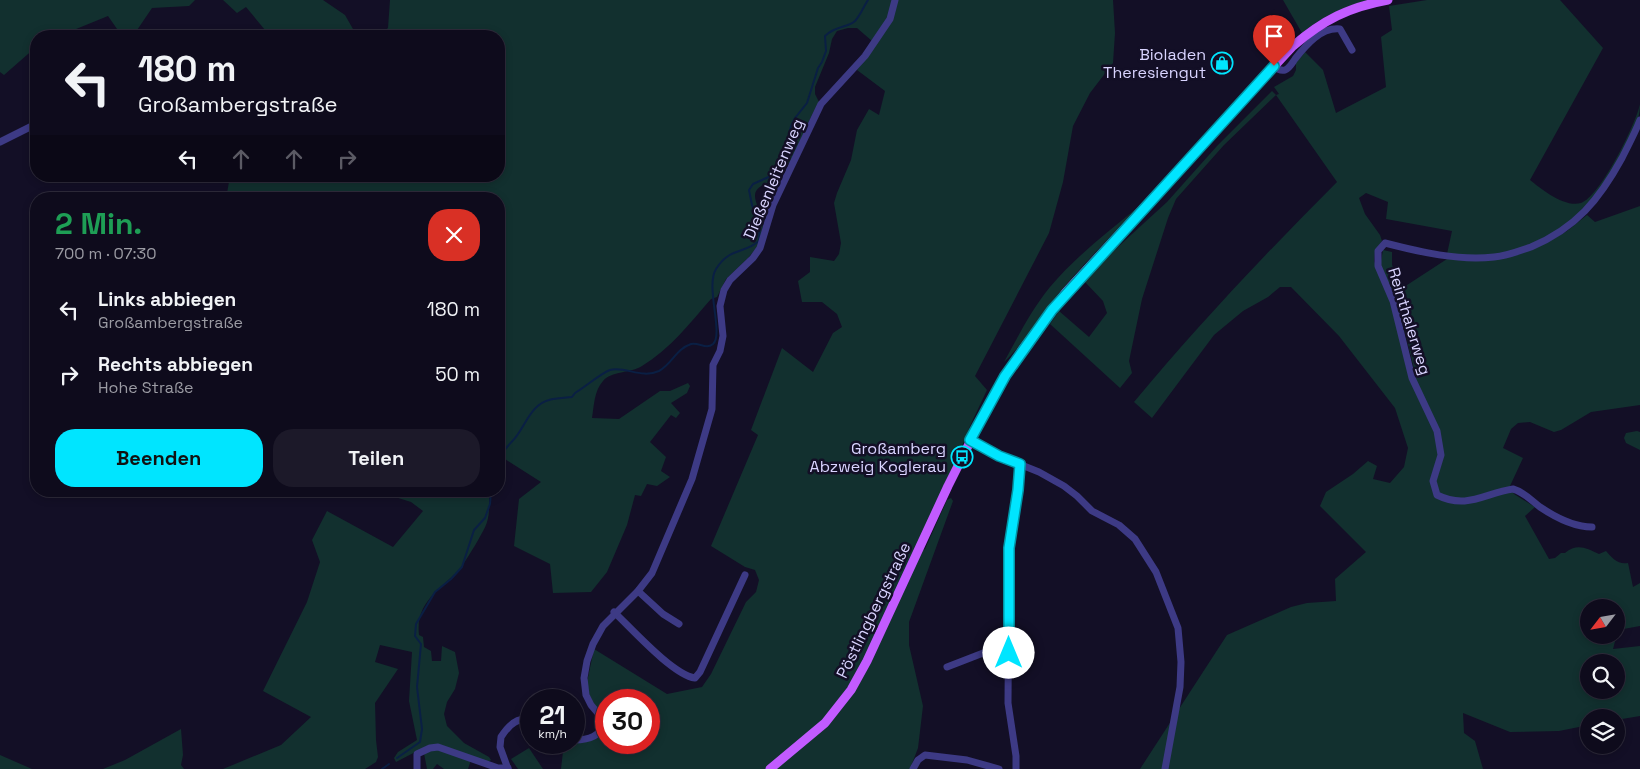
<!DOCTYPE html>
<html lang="de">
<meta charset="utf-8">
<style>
body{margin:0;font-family:"Space Grotesk",sans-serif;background:#1c1929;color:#f1f3f6;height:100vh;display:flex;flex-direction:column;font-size:19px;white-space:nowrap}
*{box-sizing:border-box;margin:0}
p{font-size:16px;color:#9b9ba3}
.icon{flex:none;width:28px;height:28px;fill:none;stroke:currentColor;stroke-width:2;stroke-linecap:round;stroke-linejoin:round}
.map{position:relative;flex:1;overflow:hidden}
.panel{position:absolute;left:30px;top:192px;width:475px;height:305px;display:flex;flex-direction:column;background:#0e0b1c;border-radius:20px;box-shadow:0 2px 8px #0003,0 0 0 1px #2e2b3b}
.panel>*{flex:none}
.banner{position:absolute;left:30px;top:30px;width:475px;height:152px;border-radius:20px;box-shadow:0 2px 8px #0003,0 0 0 1px #2e2b3b;background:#0e0b1c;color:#f1f3f6;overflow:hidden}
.needle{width:32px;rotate:239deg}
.controls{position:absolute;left:1580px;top:599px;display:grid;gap:10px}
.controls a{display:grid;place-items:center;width:45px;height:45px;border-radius:50%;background:#0e0b1c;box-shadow:0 2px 8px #0003,0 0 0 1px #2e2b3b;font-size:25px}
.speed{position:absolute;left:520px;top:689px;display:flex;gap:10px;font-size:25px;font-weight:700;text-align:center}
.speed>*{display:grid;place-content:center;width:65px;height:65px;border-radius:50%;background:#0e0b1c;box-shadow:0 2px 8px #0003,0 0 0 1px #2e2b3b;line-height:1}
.speed small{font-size:12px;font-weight:400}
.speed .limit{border:8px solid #d22;background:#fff;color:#111}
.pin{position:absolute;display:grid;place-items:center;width:42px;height:42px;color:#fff;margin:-51px -21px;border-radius:50% 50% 50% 0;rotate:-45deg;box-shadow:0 0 5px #0007}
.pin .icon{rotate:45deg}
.me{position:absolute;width:55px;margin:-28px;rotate:0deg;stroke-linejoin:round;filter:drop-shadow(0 0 4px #0008)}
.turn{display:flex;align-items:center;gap:18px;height:105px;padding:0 25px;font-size:22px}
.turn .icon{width:65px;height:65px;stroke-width:2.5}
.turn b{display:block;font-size:35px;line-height:42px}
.lanes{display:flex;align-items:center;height:48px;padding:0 25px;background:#0003;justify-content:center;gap:25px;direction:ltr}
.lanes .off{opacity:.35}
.round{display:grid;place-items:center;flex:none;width:52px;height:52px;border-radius:20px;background:#1c1929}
.summary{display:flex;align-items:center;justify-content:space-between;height:85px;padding:0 25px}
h1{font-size:30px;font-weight:700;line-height:38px;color:#1e9e55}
.button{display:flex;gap:10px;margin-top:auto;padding:10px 25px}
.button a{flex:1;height:58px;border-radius:20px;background:#00e5ff;color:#111;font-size:20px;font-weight:700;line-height:58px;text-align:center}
.button a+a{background:#1c1929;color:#f1f3f6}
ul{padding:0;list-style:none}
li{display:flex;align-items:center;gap:15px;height:65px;padding:0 25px}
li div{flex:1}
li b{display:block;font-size:19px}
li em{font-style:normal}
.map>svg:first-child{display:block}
.green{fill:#12302f;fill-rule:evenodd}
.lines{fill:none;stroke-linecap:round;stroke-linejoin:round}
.stream{stroke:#0a1f44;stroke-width:2}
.minor{stroke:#3d3a85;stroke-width:7}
.major{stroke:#c25bff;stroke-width:9}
.route-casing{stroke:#0095a6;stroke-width:12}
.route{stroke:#00e5ff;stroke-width:9}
.labels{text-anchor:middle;stroke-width:5;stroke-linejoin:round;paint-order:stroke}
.poi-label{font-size:16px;fill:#d9d4ff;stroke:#130f26;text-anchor:end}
.street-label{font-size:16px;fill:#d9d4ff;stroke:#130f26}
</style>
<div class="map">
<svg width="1640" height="769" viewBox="0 0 1640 769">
<rect width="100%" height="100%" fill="#130f26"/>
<g class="green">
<polygon points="0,0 195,0 189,6 152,8 133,36 122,36 108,16 59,36 36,36 36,47 4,75 0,72"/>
<polygon points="223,0 323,0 345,15 353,29 360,36 270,36 246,7 237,13"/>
<path d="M390,0H892L888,18L872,41L857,28H848L837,31L832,39L829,53L815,87V94L819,102C814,111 809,120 805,130C800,140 797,153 790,162C786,167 779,175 774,179C762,187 749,187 758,207L763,206L767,209L758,246L748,258L726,279L717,297L711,299C690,323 670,349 642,366C631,373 611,371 603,381C594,391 594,406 592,418L619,419L660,391H670L688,383L690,386L687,393L671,403L680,413L676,418L671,415L650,442L666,457L661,471L670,477L657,486L647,484L641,496L635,495L627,525L607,572L591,592L553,593L550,564L514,546L519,499L541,482L500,456L499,458V199H226L230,176H499V36H378L388,28Z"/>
<path d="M896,0H1113L1115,33L1113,63L1090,93L1073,126L1063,182L1049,233L975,376L987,390L970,426L920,552L925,549L947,500L951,498L953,501L909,622V645L923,706L918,748L910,769H561L564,743L593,739L603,723L589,694L587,682L594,649L667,694L702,687L711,674L746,602L756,592L759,580L755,570L745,567L711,546L758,435L751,430L782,348L813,372L833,333L842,327L837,314L822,302H802L798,281L810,272V257L834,261L839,254L841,243L834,203L837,193L851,160L857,130L869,109L879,115L885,91L857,70L866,58ZM606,700H649V742H606Z"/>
<path d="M1283,0H1368C1343,7 1322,17 1302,33Z"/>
<path d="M1427,0H1560L1603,48L1530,180C1541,189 1565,208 1581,203C1600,197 1636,124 1640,104C1640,125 1628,142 1618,160C1608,177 1598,196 1584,210C1564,233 1512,255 1482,256C1470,256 1459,255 1447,254L1452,231L1386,219L1388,202L1366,193L1359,198L1365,214L1380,235L1382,241L1375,251L1374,261L1391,302L1412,382L1416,377L1406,336L1395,301L1380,266L1383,250L1392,252V265L1404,287L1447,259L1483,260L1555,238L1567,231L1587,215L1595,222L1640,206V405L1591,412L1561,430L1554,432L1530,422L1518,423L1511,429L1503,448L1523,458L1510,486L1514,494L1535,507L1525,516L1549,559L1555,558L1561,553H1565C1577,543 1586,548 1599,554L1606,551C1612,558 1618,565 1628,563L1633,587L1640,583V626L1618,630L1613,649L1640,646V716L1616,720V718H1589V725L1559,731L1510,732L1463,713L1464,733L1475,741L1483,769H1140L1227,635L1291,607L1307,603L1336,601L1335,579L1366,552L1320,506L1326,492L1353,474L1368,461L1377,466L1373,479L1390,483L1404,467L1408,448L1395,408L1339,336L1291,287H1280L1268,297L1243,311L1214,335L1152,418L1134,402C1198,325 1267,252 1337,182L1276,95L1224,145L1176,199L1168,218L1142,299L1129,361L1132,373L1120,388L1050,324L1059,311L1089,337L1107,313L1103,301L1085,282L1108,256L1167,202L1217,146L1272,91L1276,95L1279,94L1274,87L1293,76L1296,70V63L1305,52L1323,70L1336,113L1386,87L1381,37L1392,30L1389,6ZM1589,608H1616V635H1589ZM1589,662H1616V690H1589Z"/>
<path d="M1138,207C1110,237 1081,267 1054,299C1037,320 1024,344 1004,362C1018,337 1031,310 1050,287C1075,257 1108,232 1138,207Z"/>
<polygon points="1637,431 1640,432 1640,450 1626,443 1624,438 1626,433"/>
<path d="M376,491H489C489,501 490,513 487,522C485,530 467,559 462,566C443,589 415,600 419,635L423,637L424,647L431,651L432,661H441L442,646L455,652L459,673L455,689L447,702L444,714L447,726L464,743L489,757L491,760L488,762L471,760L468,769H444L437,764L433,769H427L423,748L396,762L394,758L398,752L417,740L409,701L412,652L380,645L375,662L398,669L375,703L376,740L378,757L376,762L365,769H223L281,745L311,717L263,691L307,602L320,562L312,540L327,511L393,547L423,511L411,502Z"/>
<polygon points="181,729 183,755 181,765 184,769 103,769 125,760"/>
<polygon points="529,748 543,769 518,769 511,759"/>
<polygon points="0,755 32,769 0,769"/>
</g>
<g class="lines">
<g class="stream">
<path d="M499,458C505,447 513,442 518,434C527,421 533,404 549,400C556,398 564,398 572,397L575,393C584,388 601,373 610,370C626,366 641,379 659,371C672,364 676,349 691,344C699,342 706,350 713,344C724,334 705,287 716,269C730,247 744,254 759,241L760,224L752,205L749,190L753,184L773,175L779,167L784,157L791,126L795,118L807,103L818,68L822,62L826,51L825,36C836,25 848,28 855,21C860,16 864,6 868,0"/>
<polyline points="397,758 420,742 422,729 417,687 421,644 415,636 416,624 435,592 451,579 462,567 474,530 485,518 490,504 491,491"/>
<polyline points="382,769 389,764"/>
</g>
<g class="minor">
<polyline points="196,36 198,34"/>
<path d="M1274,66C1277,69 1280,71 1285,70C1290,68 1292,63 1295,59C1306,45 1321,27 1340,29L1352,50"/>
<polyline points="0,142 36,124"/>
<polyline points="970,440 999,456 1039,472 1064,486 1077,496 1092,511 1119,525 1135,539 1156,572 1178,628 1181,662 1180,687 1165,769"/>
<path d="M1592,527C1573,527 1555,517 1540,507C1531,500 1524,492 1513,489C1485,493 1467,510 1437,495L1433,481L1441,455L1437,431L1412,378L1393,301L1378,266V251L1385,243C1420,252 1458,261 1494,257C1507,256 1519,251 1531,247C1576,228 1599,200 1622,158C1628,146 1635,133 1640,120"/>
<polyline points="638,591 663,614 679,624"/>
<path d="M614,612C632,629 673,675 695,678L700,672L745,575"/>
<polyline points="947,667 1009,643"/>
<path d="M574,740C586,740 600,737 604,724L602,718L591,705L586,695L584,678L587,661L593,644L603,626L638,591L652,573L692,479L712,409L713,365L720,351L723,336L720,306L724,290L730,280L753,258L760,248L773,205L821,104L865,56L890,19L895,0"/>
<polyline points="417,769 417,754 430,748 438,747 498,768 508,768"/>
<path d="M508,769L500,747L501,737C508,726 518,716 531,720"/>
<polyline points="913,769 918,760 925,755 967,760 999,769"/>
<polyline points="1016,769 1016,756 1008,703 1009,558 1020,464"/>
</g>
<path class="major" d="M770,769L825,723L851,690L867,661L948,486L988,406L1022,350L1066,292L1293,46C1323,20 1349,7 1388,0"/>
</g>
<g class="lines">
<g class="route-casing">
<polyline id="route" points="1009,653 1009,548 1018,490 1020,464 999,456 970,440 1005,376 1052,310 1274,66"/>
</g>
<use href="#route" class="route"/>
</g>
<defs>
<g id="shop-ring" transform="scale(1.125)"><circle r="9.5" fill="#130f26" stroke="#00e5ff" stroke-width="1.5"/><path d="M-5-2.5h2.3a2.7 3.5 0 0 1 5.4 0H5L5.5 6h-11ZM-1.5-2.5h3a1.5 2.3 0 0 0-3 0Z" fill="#00e5ff"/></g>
<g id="bus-ring" transform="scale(1.125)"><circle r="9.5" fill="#130f26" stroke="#00e5ff" stroke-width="1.5"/><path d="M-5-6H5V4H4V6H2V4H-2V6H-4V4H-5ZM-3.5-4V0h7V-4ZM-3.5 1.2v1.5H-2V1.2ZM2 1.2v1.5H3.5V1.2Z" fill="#00e5ff"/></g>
</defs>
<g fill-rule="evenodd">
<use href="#shop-ring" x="1222" y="63"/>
<use href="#bus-ring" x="962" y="457"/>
</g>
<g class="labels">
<g class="poi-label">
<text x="1206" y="60">Bioladen<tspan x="1206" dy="18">Theresiengut</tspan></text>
<text x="946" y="454">Großamberg<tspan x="946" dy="18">Abzweig Koglerau</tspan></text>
</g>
<g class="street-label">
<text transform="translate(773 179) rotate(-67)" y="6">Dießenleitenweg</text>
<text transform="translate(1410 321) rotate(73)" y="6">Reinthalerweg</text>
<text transform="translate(873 610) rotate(-64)" y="6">Pöstlingbergstraße</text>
</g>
</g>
</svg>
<div class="controls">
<a><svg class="needle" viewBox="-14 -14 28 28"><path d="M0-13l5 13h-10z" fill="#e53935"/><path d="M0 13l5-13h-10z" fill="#9b9ba3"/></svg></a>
<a><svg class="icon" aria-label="search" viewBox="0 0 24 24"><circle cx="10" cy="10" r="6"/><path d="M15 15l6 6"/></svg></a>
<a><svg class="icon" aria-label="layers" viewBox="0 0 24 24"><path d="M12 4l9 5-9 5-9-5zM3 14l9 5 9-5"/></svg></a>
</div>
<div class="speed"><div>21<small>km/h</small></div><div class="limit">30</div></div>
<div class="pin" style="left:1274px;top:66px;background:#d93025"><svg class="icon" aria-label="arrive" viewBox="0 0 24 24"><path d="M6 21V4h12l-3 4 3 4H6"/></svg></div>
<svg class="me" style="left:1009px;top:653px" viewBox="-20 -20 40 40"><circle r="19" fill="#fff"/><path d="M0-13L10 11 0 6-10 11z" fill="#00e5ff"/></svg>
<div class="banner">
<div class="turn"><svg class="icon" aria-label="left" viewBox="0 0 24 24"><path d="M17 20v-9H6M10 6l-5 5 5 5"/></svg><div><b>180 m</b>Großambergstraße</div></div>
<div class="lanes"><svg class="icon" aria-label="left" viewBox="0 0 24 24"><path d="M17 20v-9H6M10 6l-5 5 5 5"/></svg><svg class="icon off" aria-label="ahead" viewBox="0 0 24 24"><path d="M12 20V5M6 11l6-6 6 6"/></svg><svg class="icon off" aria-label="ahead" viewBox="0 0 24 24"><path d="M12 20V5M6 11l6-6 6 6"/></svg><svg class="icon off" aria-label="right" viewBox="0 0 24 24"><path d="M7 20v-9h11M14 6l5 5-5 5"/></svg></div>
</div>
<section class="panel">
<div class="summary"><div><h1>2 Min.</h1><p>700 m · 07:30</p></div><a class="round" style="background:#d93025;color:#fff"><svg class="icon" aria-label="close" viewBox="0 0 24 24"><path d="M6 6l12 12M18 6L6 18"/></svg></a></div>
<ul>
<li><svg class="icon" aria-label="left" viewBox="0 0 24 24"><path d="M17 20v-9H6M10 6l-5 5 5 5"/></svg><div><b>Links abbiegen</b><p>Großambergstraße</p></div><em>180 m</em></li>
<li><svg class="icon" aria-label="right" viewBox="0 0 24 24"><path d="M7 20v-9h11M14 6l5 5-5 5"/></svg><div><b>Rechts abbiegen</b><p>Hohe Straße</p></div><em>50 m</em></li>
</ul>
<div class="button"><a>Beenden</a><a>Teilen</a></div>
</section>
</div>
